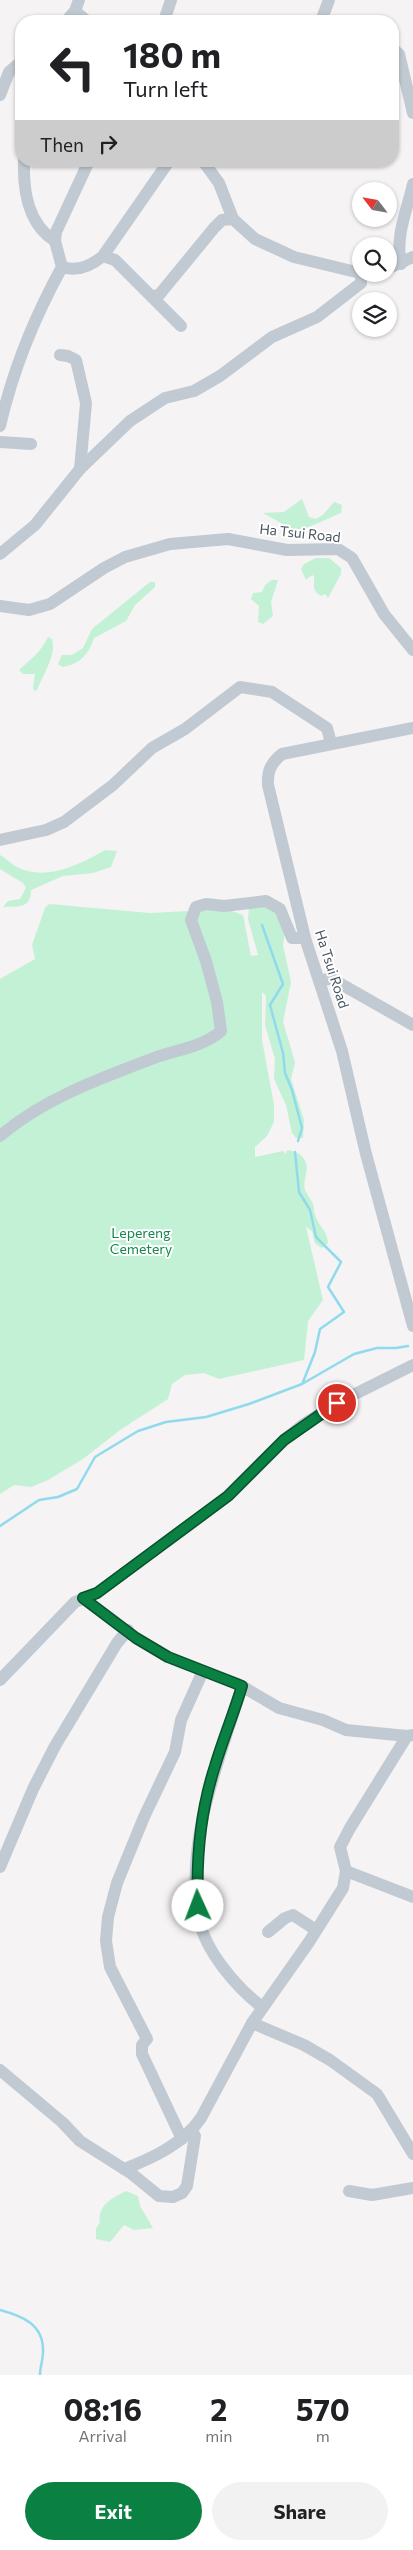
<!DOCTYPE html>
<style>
body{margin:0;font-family:Commissioner,sans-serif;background:#f2f2f2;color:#202124;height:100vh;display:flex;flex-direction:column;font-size:19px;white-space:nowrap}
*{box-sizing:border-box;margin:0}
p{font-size:16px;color:#757577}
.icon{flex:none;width:28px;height:28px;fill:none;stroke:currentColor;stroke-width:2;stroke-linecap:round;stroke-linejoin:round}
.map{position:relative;height:2375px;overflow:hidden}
.panel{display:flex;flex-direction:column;background:#fff;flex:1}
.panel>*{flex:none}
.banner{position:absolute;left:15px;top:15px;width:384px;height:152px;border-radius:20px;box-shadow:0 1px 4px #0004;background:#fff;color:#202124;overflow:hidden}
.needle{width:32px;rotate:301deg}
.controls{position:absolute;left:352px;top:182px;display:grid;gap:10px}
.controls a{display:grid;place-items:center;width:45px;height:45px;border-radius:50%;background:#fff;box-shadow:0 1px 4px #0004;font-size:25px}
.pin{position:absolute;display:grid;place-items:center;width:42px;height:42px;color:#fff;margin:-21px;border:2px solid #fff;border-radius:50%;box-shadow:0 1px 5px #0007}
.me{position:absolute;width:55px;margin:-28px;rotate:358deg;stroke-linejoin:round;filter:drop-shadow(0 0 4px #0008)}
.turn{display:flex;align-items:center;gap:18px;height:105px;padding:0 25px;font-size:22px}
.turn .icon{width:65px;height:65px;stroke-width:2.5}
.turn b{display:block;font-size:35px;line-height:42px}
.then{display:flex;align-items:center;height:48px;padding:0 25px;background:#0003;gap:10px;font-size:19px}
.eta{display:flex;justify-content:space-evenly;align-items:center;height:85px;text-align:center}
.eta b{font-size:30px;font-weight:700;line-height:35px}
.action{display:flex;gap:10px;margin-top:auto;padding:10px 25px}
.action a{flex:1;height:58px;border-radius:30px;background:#0b8043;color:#fff;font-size:20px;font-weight:700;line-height:58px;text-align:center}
.action a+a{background:#f2f2f2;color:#202124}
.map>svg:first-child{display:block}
.green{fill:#c3f1d5}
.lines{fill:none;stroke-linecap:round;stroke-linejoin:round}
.stream{stroke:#90daee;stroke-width:2.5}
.minor{stroke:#c1cad2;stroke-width:12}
.route-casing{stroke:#07532c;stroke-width:12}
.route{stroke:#0b8043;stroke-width:9}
.labels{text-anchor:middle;stroke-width:4;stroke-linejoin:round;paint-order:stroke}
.street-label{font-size:14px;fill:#4a5661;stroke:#fff}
.park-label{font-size:14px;fill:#17864f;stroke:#fff}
</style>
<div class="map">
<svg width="413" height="2375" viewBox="0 0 413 2375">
<rect width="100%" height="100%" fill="#f5f3f3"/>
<g class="green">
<polygon points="302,499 309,517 316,519 323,515 334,502 342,505 341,513 297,532 263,513 284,512"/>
<path d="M316,558H329L341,568V574L328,598L325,594L321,596C311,589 315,586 314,576L312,575L306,580L301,569L304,564Z"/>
<polygon points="272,580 278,580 271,602 273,616 263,624 258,622 259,606 251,599 253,593 262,592 265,585"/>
<path d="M150,582H155V587L135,605L126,621L94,638C89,654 79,665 62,667L58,664L62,655H72L83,648L92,629Z"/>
<path d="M48,637L52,639C57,654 43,675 37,690L34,691L33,687L35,674H23L19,670C31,659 41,652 48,637Z"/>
<path d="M105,850L117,851L111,867L93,873L63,876L31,890C31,909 18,906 3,907L8,901L20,899L26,888L23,883L0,869V855C7,859 12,865 19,868C47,881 81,864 105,850Z"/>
<path d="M49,904L150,913L227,909L243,915L251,956L258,955L248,919L249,907L263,904L280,915L285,932L283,945L291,982L283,1022L293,1055L295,1063L291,1079L304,1120L303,1138H296L292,1133L286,1105L274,1079L275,1059L265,1025L266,996L262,992V1040L274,1105V1122L267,1136L255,1147V1157L283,1151L286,1154L287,1150C293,1151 301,1153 304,1159C311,1168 302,1180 305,1190C307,1195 311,1199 313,1204C314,1207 314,1212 315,1215C319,1227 327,1230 328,1243L322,1248L315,1243L312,1231L306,1227L323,1300L308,1321L304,1360L219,1379L204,1373L185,1375L172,1384L168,1399L120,1430L83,1459L48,1480L31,1487L14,1485L0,1494V979L35,959L32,945L45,908Z"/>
<path d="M126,2191L138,2196L140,2206L153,2228L134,2230L124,2225L110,2242L96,2239V2229L100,2222C97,2206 113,2197 126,2191Z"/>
</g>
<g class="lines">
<g class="stream">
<polyline points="262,925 283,984 270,1005 283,1053 285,1073 292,1090 302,1128 298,1141"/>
<polyline points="295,1152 299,1192 310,1210 316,1237 341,1262 328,1287 344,1312 320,1329 315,1352 303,1382"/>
<polyline points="0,1526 39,1500 58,1497 77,1489 95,1457 138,1431 166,1422 206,1417 249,1404 302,1384 354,1354 377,1348 396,1348 408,1346"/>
<path d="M0,2310C22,2316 44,2324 43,2352C43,2360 40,2367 40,2375"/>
</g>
<g class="minor">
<polyline points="75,11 87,21"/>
<polyline points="66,21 75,11 79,0"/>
<polyline points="164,21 171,0"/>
<polyline points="321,21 329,0"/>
<polyline points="392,48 399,54 413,113"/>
<polyline points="0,95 9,72 17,65 21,65"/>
<polyline points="203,161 219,183 233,219"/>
<polyline points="55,241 56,232 89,161"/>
<polyline points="103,256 115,260 181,326"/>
<path d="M401,264C395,235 407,211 413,184"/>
<path d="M62,267C77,272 91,266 103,256L169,161"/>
<polyline points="389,268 413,257"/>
<polyline points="153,296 159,295 214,228 222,220 233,219 255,239 294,257 360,273"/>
<polyline points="60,355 68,356 76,360 86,403 80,469"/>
<path d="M0,426C13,369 34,318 62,267L55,241C28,224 23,192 24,161"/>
<polyline points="0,442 31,444"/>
<polyline points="0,554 35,525 80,469 130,421 165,398 194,391 220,376 272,337 317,317 361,283 361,273"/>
<polyline points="0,606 29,610 50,604 104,568 125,557 170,544 228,539 287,550 338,549 352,558 384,614 413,650"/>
<path d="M413,728L282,754C271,763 267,771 268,785L305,938L342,1051L366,1154L413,1326"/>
<polyline points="0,840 46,830 64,822 113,785 152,748 185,729 240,687 272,692 327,728 331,743"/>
<polyline points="319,980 332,979 413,1025"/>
<path d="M0,1136C43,1099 101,1078 154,1058C176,1050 203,1047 221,1031L217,1002L206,961L191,920L196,907L206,904L224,906L266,901L280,909L292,938H305"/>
<polyline points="83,1598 136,1638 168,1657 238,1684 279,1708 323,1720 346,1730 407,1736"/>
<polyline points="0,1680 75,1602 97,1593 228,1496 284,1440 304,1424 337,1403 413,1365"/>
<path d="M242,1686C220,1760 184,1840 199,1919C205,1951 237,1988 262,2007"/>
<polyline points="0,1867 33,1789 55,1746 117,1643 128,1630"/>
<polyline points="346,1871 413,1897"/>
<polyline points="268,1932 285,1918 293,1915 316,1930"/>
<polyline points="252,2023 304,2045 330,2060 377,2094 413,2154"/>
<polyline points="0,2070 62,2122 80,2141 132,2174 159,2196 173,2197 182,2193 187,2186 195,2136 192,2131"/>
<polyline points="182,2139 142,2054 142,2045 147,2039 110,1967 106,1941 108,1917 117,1883 144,1817 175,1752 181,1720 203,1671"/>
<path d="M124,2169C153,2158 183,2144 201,2118L252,2023L309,1942L343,1888L346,1871L340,1847L350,1828L407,1736L413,1735"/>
<polyline points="349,2191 372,2195 413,2188"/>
</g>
</g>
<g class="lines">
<g class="route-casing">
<path id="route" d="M198,1906C196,1859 200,1812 215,1766C223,1739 234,1713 242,1686L168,1657L136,1638L83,1598L97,1593L228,1496L284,1440L337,1403"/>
</g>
<use href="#route" class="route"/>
</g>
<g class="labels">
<g class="street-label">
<text transform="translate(300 533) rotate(6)" y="5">Ha Tsui Road</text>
<text transform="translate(332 969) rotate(72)" y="5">Ha Tsui Road</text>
</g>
<g class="park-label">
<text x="141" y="1238">Lepereng<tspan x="141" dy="16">Cemetery</tspan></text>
</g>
</g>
</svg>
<div class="controls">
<a><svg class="needle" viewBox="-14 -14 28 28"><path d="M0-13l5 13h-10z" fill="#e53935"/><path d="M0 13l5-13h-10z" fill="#757577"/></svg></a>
<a><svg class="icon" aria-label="search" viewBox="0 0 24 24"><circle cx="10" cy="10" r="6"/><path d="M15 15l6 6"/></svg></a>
<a><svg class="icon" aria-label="layers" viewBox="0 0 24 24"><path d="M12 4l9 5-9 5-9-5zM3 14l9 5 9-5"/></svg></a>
</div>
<div class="pin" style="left:337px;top:1403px;background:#d93025"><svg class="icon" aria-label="arrive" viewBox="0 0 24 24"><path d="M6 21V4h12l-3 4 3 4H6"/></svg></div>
<svg class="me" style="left:198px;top:1906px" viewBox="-20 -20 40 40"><circle r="19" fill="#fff"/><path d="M0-13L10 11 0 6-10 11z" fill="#0b8043"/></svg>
<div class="banner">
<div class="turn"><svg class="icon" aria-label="left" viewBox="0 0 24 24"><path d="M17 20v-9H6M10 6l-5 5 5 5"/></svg><div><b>180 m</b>Turn left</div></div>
<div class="then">Then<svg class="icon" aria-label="right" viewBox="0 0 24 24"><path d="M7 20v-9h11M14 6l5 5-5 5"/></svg></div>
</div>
</div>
<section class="panel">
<div class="eta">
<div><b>08:16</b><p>Arrival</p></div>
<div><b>2</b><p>min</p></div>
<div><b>570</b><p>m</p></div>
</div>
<div class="action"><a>Exit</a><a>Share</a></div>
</section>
